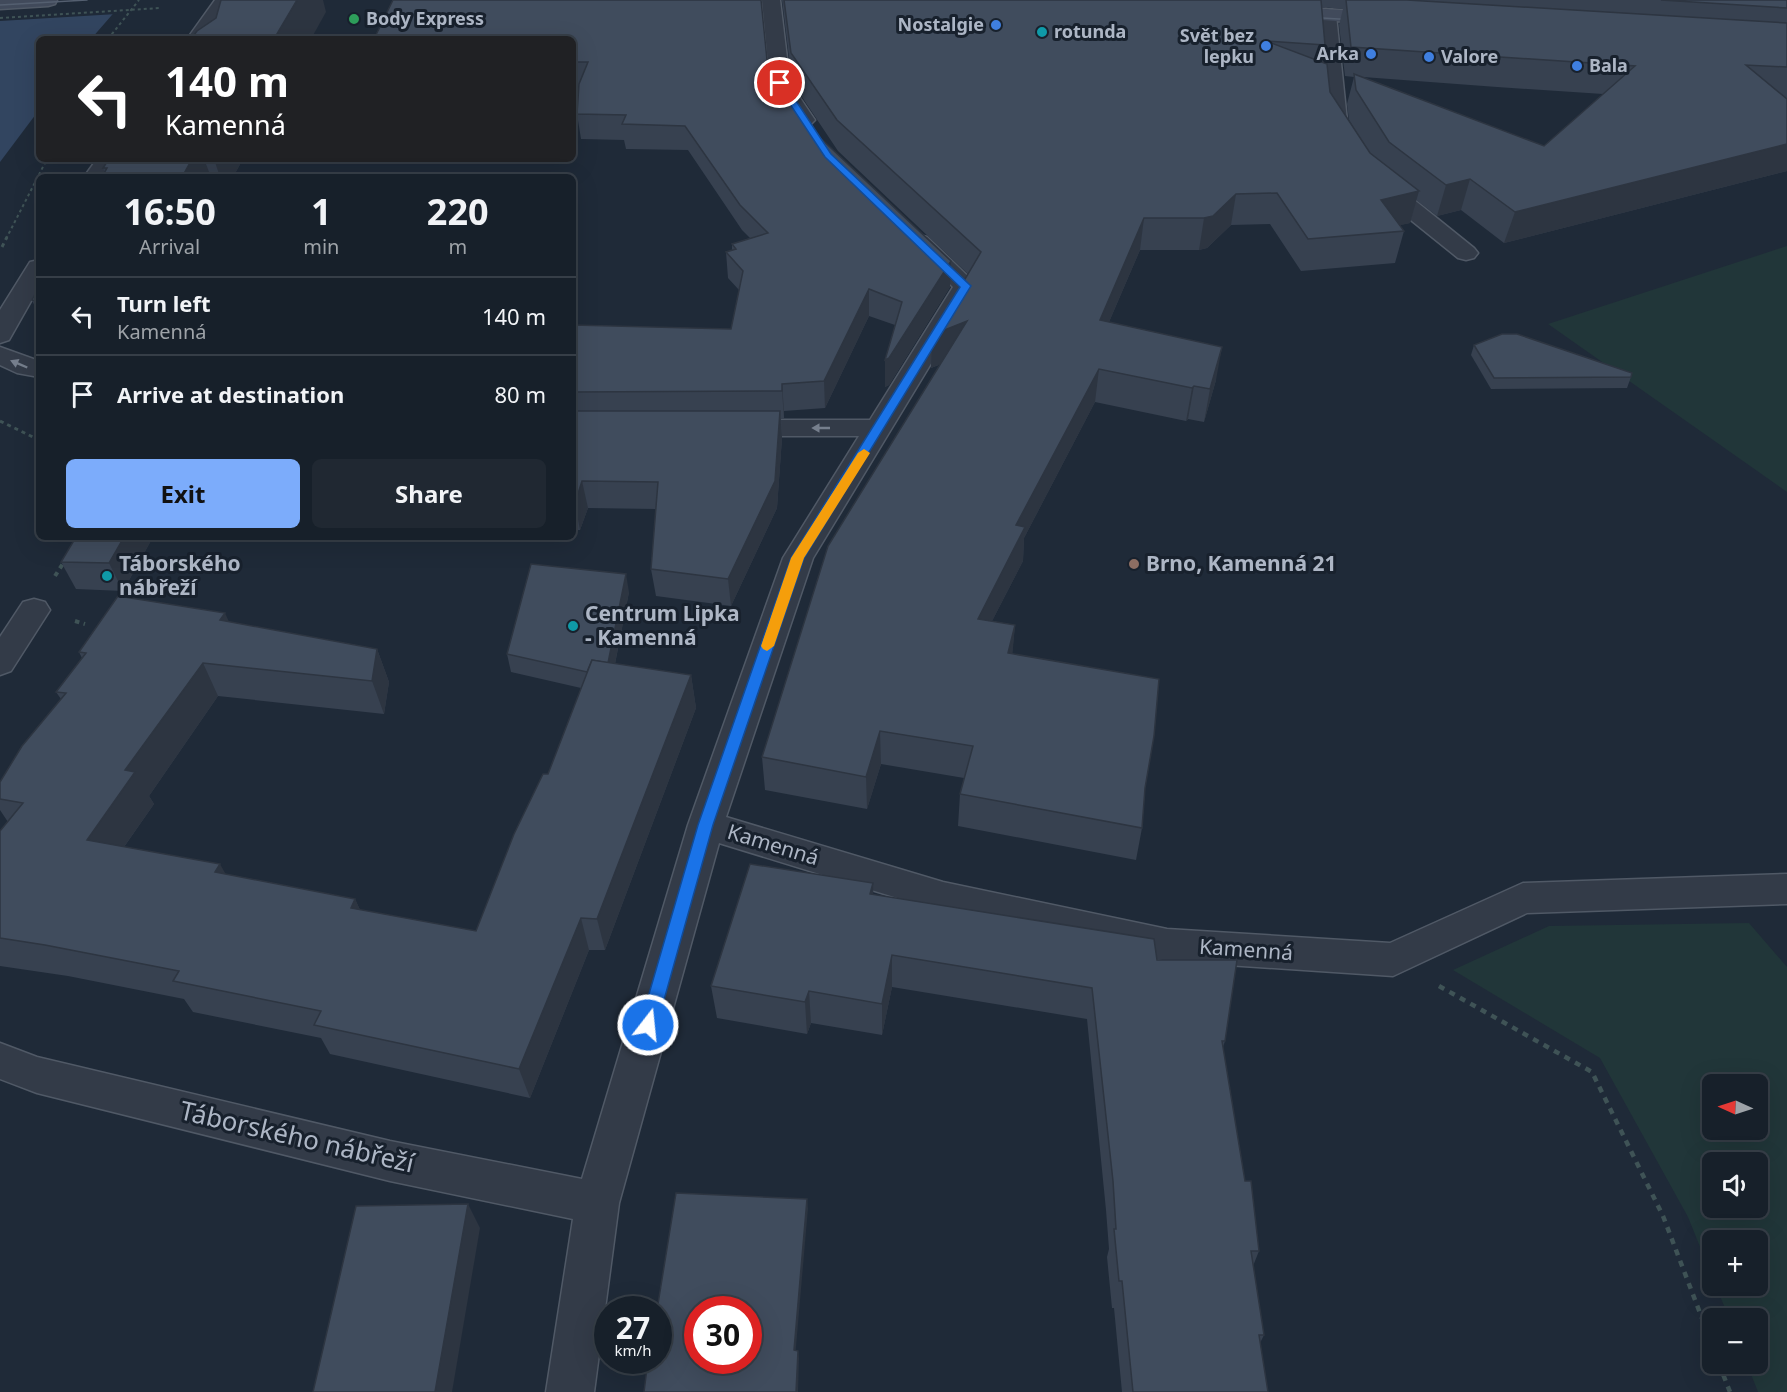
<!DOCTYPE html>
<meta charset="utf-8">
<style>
body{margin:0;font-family:"Noto Sans",sans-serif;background:#202832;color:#f1f3f6;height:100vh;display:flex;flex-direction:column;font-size:22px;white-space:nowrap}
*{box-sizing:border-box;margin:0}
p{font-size:20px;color:#9ea3a8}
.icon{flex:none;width:33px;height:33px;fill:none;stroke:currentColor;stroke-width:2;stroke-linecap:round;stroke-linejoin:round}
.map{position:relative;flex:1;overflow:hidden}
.details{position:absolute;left:36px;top:174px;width:540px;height:366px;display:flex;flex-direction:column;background:#17202a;border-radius:9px;box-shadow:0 6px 24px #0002,0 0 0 2px #363e47}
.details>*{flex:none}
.top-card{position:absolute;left:36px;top:36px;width:540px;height:126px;border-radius:9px;box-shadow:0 6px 24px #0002,0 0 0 2px #363e47;background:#202124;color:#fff;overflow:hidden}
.needle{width:39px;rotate:273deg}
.controls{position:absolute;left:1702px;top:1074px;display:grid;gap:12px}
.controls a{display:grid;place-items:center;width:66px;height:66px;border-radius:9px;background:#17202a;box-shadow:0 6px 24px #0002,0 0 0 2px #363e47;font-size:30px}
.speed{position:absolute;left:594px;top:1296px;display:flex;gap:12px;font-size:30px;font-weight:700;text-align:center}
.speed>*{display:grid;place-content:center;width:78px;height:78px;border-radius:50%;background:#17202a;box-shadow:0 6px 24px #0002,0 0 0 2px #363e47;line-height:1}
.speed small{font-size:15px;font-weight:400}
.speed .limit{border:9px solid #d22;background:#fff;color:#111}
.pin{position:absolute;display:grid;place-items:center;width:51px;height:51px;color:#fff;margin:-26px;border:3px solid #fff;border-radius:50%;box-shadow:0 2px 6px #0007}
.me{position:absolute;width:66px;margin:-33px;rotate:16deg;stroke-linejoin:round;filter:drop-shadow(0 0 4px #0008)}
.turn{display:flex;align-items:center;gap:21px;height:126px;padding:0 30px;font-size:27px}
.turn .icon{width:78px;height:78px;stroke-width:2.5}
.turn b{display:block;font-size:42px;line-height:51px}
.eta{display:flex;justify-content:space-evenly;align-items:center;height:102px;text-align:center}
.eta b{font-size:36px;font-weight:700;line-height:42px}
.button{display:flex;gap:12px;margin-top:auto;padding:12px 30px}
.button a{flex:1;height:69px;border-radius:9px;background:#7cacfb;color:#111;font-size:24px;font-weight:700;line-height:69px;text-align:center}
.button a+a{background:#202832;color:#f1f3f6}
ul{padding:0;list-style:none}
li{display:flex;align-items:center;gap:18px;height:78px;padding:0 30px;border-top:2px solid #363e47}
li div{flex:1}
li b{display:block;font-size:22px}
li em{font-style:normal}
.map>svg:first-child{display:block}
.green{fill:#213639;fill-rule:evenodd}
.water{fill:#324560}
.pier{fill:#1f2a38}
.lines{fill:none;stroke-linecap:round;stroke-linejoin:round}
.street-casing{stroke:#505966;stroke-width:3}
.secondary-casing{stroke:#505966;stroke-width:3}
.path-far3{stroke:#3f5356;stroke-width:2;stroke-dasharray:3 3;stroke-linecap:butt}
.path-far2{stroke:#3f5356;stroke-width:3;stroke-dasharray:4 4;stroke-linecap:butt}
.path-far1{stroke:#3f5356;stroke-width:4;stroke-dasharray:4.5 4.5;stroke-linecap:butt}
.path{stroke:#3f5356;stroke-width:4.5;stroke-dasharray:6 6;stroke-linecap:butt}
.street{fill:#333b48;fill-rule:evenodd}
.secondary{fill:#414a5b;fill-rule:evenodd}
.tram{stroke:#545f70;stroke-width:1.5}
.path-bridge{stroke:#3f5356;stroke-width:2;stroke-dasharray:3 3;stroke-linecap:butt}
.wall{fill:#374150;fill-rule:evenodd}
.shaded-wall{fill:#2d3541}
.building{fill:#404c5d;stroke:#2d3541;stroke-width:1.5;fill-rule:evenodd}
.oneway{fill:#767f8d}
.route{fill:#1a73e8;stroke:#114b97;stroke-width:1.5}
.slow{fill:#f59e0b}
.leisure-dot{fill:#2e9e5b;stroke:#18212d;stroke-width:2}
.shop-dot{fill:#3f7fe0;stroke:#18212d;stroke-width:2}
.culture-dot{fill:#0f9aa8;stroke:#18212d;stroke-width:2}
.education-dot{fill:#8d6e63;stroke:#18212d;stroke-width:2}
.labels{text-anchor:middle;stroke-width:6;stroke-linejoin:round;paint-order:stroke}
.far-poi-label{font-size:18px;font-weight:bold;fill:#adb6c5;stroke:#18212d;text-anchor:start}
.poi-label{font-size:21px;font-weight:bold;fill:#adb6c5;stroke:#18212d;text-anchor:start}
.street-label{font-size:21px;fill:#adb6c5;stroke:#18212d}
.near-street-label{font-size:26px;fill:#adb6c5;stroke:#18212d}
</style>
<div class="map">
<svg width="1787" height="1392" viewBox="0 0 1787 1392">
<rect width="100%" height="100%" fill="#1f2a38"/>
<g class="green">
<polygon points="1787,246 1787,492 1548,324"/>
<path d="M1749,923L1787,967V1392H1758L1747,1364H1758V1318H1729L1716,1286H1758V1240H1713V1279L1688,1217L1600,1058L1453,970L1549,926ZM1713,1084H1758V1130H1713ZM1713,1162H1758V1208H1713Z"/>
</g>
<polygon class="water" points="125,0 91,39 39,39 39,110 0,162 0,16"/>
<polygon class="pier" points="11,0 128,0 117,14 0,21 0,11"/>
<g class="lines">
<g class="street-casing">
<g id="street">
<polygon points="215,0 233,0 207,39 187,39"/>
<polygon points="762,0 780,0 790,83 815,120 811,124 804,126 797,124 770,83"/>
<polygon points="1326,9 1333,11 1336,15 1347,121 1360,141 1357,146 1349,147 1341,146 1325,121 1316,15 1319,11"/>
<polygon points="97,159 119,159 106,177 84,177"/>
<polygon points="1379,176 1387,178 1474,248 1478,253 1474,258 1466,260 1458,258 1371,188 1368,183 1371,178"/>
<polygon points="919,235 927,237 978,286 813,558 726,817 943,882 1167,929 1390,943 1523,883 1787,874 1787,904 1527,913 1393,976 1167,961 943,912 719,843 619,1203 594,1392 546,1392 573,1219 390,1181 37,1093 0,1079 0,1043 37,1057 390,1141 582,1179 688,825 783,558 859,436 737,436 727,434 723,428 727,422 737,420 870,420 953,287 907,242 911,237"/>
<polygon points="39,260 39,287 9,340 0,343 0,310 30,262"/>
<polygon points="0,347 39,361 39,377 17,373 0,365"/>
<polygon points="34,599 45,602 50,610 11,671 0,675 0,637 23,602"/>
</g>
</g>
<g class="secondary-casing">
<g id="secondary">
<polygon points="0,0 57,0 55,4 48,6 0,9"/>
<polygon points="1277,6 1387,13 1394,15 1397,19 1394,23 1387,25 1270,16 1268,12 1270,8"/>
</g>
</g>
<g class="path-far3">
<polyline points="108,39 139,0"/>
<polyline points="6,239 47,159"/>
</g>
<g class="path-far2">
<polyline points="2,247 7,237"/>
<polyline points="0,421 39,440"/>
</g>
<g class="path-far1">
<polyline points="55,576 64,562"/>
<polyline points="75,621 85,624"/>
</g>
<g class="path">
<polyline points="1439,986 1592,1072 1663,1216 1713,1347"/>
<polyline points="1719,1364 1730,1392"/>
</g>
<use href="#street" class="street"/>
<use href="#secondary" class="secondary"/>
<g class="tram">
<polyline points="0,5 87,0"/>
<polyline points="1305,17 1356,20"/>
</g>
<polyline class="path-bridge" points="0,18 160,8"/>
</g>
<g class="wall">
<polygon points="393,0 767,60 814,132 950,287 889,385 885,387 895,325 869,316 825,408 784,411 784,418 781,418 782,438 777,508 731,606 656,596 651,569 656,509 588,508 580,530 573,530 573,325 731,329 739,290 728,278 726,252 732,250 732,244 750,238 742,230 688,150 626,149 624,140 581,139 577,114 579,86 573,85 573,39"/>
<path d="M782,0H1787V98H1786L1787,99V171L1504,243L1461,210L1437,216L1416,200L1410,223L1399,225L1404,231L1395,263L1301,271L1270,224L1231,225L1207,248L1199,250H1140L1109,322L1216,380L1204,422L1188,419L1186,421L1095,402L1024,538L1023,561L992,621L1015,625L1012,654L1145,788L1142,828L1136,860L958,826L960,794L964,778L881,764L867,809L765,790L762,757L941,364L931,368L932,335L968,274L838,151L792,82ZM1321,7L1343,9L1339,25L1345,76L1354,77L1347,104L1349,120L1370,154L1330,92L1321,62L1325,45ZM1363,77L1497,87L1603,94L1544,146Z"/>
<polygon points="109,159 243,159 233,177 102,177 105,173 103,168"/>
<polygon points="39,287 39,316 32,300"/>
<polygon points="1474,345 1631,377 1627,388 1491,389 1471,355"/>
<polygon points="153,537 123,591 76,589 61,562"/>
<polygon points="629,592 615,664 691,675 696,708 605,950 589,950 530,1098 330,1054 321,1038 193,1012 184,999 68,976 0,966 0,831 8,822 0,810 0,782 61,699 56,692 82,658 79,652 229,622 377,649 389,682 384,714 218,696 149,796 154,804 124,847 226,874 355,899 360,910 476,931 548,774 581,688 511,672 507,654"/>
<polygon points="873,883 873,895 1157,960 1225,1041 1223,1047 1245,1181 1259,1251 1253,1266 1264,1335 1260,1343 1268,1392 1122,1392 1114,1308 1112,1308 1107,1257 1109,1249 1106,1210 1087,1019 892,987 882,1035 811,1023 807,1034 717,1018 711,986"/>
</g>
<g class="shaded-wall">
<polygon points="297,0 323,0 326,12 311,39 274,39"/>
<polygon points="1787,144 1787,171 1504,243 1515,212"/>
<polygon points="192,159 204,159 211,177 182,177"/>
<polygon points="214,159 243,159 233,177 220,177"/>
<polygon points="1470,179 1461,210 1437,216 1446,185"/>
<polygon points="1419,191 1410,223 1373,232 1381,200"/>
<polygon points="1236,194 1231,225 1207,248 1199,250 1204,218"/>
<polygon points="1144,218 1140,250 1096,352 1100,320"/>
<polygon points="951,261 950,287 889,385 885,387 885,360"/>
<polygon points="869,289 869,316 825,408 824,381"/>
<polygon points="967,321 966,354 931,368 932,335"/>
<polygon points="1222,347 1216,380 1204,422 1210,389"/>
<polygon points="1099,369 1095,402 1024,538 1023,561 976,652 978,619 1016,525"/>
<polygon points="782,384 784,411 784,418 782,391"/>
<polygon points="1194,386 1188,419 1186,421 1192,388"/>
<polygon points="780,411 782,438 777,508 731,606 728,579"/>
<polygon points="582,481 588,508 580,530 575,503"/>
<polygon points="124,537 153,537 123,591 109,563"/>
<polygon points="626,574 629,592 609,694 605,677"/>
<polygon points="225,613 240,646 220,620"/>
<polygon points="1015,625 1012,659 1008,653"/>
<polygon points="377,649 389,682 384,714 372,681"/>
<polygon points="203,663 218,696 149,796 154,804 107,871 87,840 125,770"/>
<polygon points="691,675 696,708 605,950 597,919"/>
<polygon points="880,731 881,764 867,809 866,777"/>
<polygon points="220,864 238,896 215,872"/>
<polygon points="873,883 874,915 870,894"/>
<polygon points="355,899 370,931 351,908"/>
<polygon points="581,918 589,950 530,1098 519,1069"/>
<polygon points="892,955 892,987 882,1035 882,1004"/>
<polygon points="809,991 811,1023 807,1034 805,1002"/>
<polygon points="807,1199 808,1208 795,1358 794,1350"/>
<polygon points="468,1204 480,1228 452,1392 435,1392"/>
<polygon points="798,1351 799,1358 798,1392 796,1392"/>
</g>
<g class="building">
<polygon points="221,0 297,0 274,39 191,39 197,31 216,18"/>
<polygon points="393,0 761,0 767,60 814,132 951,261 889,358 885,360 902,302 869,289 824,381 782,384 782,391 573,392 573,325 731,329 743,271 726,252 736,249 732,244 768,233 740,205 685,126 622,124 626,115 577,114 579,84 588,62 573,62 573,39 374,39"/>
<polygon points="784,0 1321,0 1325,45 1266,41 1327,64 1330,92 1370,153 1419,191 1381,200 1404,231 1308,239 1277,193 1236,194 1213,216 1204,218 1144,218 1100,320 1222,347 1210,389 1194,386 1192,388 1099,369 1016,525 1025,527 978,619 1015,625 1008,653 1159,679 1154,736 1145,788 1142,828 960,794 973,746 880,731 866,777 762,757 828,546 967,321 932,335 981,252 837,120 791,53"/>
<polygon points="1346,0 1407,0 1787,23 1787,67 1746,65 1787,99 1787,144 1515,212 1470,179 1446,185 1389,142 1356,90 1354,74 1544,146 1635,66 1351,47"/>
<polygon points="1661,0 1787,0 1787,8"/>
<polygon points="109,159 192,159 182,177 102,177 107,168 103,168"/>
<polygon points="39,287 39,302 32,300"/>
<polygon points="1502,334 1517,334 1632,373 1631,377 1494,378 1474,345"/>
<polygon points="573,411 780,411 775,481 728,579 651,569 658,482 582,481 575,503 573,503"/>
<polygon points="76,537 124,537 109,563 61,562"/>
<polygon points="531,564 626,574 608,663 592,660 587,672 507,654"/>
<polygon points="118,596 225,613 220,620 377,649 372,681 203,663 125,770 135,772 87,840 220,864 215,872 355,899 351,908 476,931 514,834 543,774 548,774 592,660 691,675 597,919 581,918 519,1069 314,1025 321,1011 173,981 179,971 45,945 0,938 0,831 23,803 0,799 0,782 22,746 66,693 56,692 86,653 79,652"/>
<polygon points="750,864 873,883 870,894 1154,939 1157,960 1237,960 1225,1041 1222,1041 1245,1181 1251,1181 1259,1251 1251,1251 1264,1335 1259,1335 1268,1392 1133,1392 1122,1281 1119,1281 1114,1229 1116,1229 1113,1181 1092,988 892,955 882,1004 809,991 805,1002 711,986"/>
<path d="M676,1193L807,1199L794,1350L798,1351L796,1392H644L648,1360H658V1310H657ZM698,1310H748V1360H698Z"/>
<polygon points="468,1204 435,1392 313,1392 356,1206"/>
</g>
<defs><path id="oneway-solid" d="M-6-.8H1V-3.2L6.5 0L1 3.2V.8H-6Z" transform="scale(1.5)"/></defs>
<g class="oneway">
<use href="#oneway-solid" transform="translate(19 364) rotate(-157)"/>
<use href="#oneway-solid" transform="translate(821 428) rotate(180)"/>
</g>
<polygon class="route" points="777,81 783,81 831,154 971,286 804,558 713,825 657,1025 654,1030 648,1032 642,1030 640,1025 698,825 791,558 960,287 825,157 776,83"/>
<polygon class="slow" points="864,449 870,453 804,558 774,646 767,651 763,649 761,646 791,558 858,453"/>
<circle class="leisure-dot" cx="354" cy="19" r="6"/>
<g class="shop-dot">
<circle cx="996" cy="25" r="6"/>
<circle cx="1266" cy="46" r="6"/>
<circle cx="1371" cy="54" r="6"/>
<circle cx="1429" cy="57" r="6"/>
<circle cx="1577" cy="66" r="6"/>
</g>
<g class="culture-dot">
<circle cx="1042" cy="32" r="6"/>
<circle cx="107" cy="576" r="6"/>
<circle cx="573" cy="626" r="6"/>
</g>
<circle class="education-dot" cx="1134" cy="564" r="6"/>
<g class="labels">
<g class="far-poi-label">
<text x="366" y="25">Body Express</text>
<text x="984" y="31" text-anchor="end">Nostalgie</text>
<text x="1054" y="38">rotunda</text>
<text x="1254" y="42" text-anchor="end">Svět bez<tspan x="1254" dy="21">lepku</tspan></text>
<text x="1359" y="60" text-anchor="end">Arka</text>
<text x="1441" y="63">Valore</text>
<text x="1589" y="72">Bala</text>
</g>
<g class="poi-label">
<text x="119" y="571">Táborského<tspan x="119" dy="24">nábřeží</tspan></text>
<text x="1146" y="571">Brno, Kamenná 21</text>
<text x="585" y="621">Centrum Lipka<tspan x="585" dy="24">- Kamenná</tspan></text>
</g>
<g class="street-label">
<text transform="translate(773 845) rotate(17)" y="7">Kamenná</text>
<text transform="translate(1246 950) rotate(4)" y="7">Kamenná</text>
</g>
<g class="near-street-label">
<text transform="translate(297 1137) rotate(13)" y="9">Táborského nábřeží</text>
</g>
</g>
</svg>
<div class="controls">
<a><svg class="needle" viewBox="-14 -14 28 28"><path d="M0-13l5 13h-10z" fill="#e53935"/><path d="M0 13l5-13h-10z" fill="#9ea3a8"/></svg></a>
<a><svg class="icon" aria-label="sound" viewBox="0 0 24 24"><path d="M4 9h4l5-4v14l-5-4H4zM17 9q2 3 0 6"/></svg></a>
<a>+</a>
<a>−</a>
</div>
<div class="speed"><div>27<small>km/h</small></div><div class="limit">30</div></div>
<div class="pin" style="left:780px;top:83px;background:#d93025"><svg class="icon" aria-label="arrive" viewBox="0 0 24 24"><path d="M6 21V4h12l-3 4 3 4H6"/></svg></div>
<svg class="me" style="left:648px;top:1025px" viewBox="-20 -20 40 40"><circle r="17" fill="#1a73e8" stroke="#fff" stroke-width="3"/><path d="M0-11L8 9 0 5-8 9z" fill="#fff"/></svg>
<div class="top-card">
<div class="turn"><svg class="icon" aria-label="left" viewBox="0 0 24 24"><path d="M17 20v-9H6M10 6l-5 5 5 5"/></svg><div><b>140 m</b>Kamenná</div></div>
</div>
<section class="details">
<div class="eta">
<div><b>16:50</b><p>Arrival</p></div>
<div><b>1</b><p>min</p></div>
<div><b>220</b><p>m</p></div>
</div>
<ul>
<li><svg class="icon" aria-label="left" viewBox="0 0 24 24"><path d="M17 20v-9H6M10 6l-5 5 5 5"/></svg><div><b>Turn left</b><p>Kamenná</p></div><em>140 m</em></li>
<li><svg class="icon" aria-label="arrive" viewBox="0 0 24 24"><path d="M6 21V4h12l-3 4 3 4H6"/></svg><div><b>Arrive at destination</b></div><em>80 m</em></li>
</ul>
<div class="button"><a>Exit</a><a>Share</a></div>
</section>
</div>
